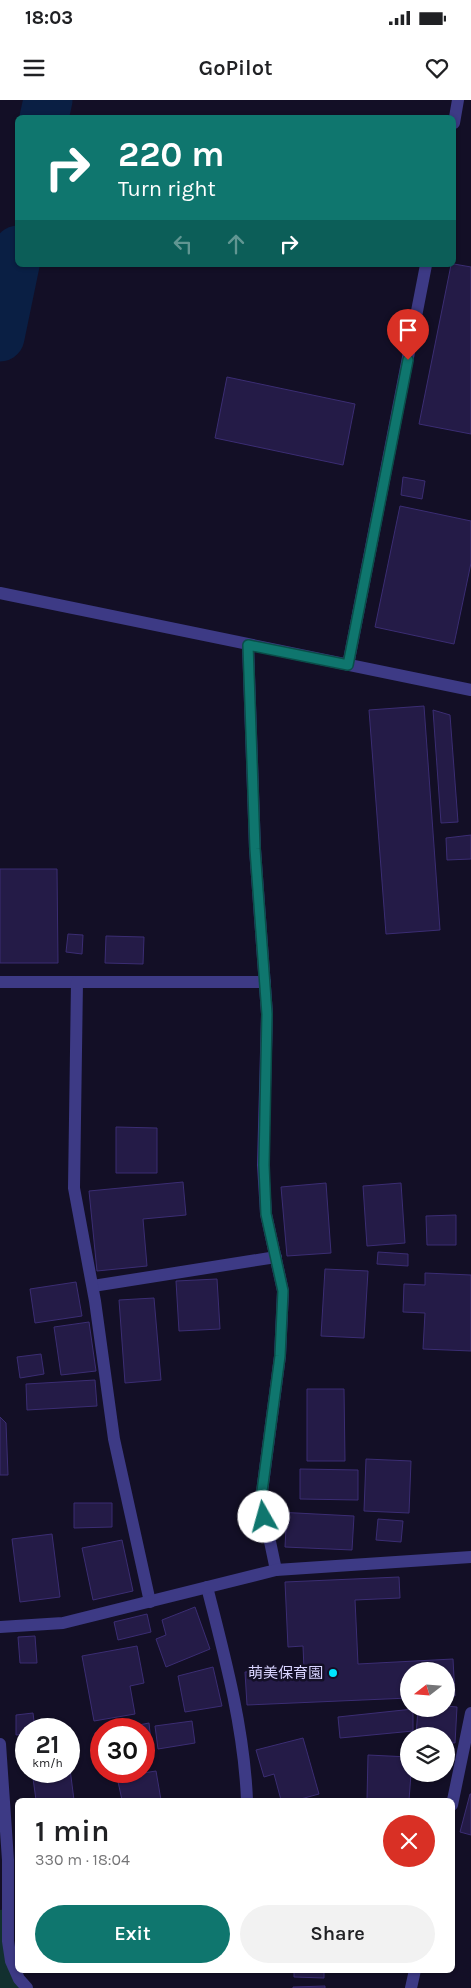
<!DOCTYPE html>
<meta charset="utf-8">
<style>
body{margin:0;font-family:Karla,"Noto Sans JP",sans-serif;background:#f2f2f2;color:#202124;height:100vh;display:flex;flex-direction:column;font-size:19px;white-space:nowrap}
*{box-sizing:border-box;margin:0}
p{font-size:16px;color:#757577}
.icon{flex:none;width:28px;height:28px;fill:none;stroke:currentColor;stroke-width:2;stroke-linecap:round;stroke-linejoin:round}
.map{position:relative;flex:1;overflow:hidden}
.drawer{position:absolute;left:15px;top:1698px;width:440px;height:175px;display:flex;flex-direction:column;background:#fff;border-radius:8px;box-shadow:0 1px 4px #0004}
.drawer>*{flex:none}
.top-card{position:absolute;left:15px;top:15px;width:441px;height:152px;border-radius:8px;box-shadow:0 1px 4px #0004;background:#0f766e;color:#fff;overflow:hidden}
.needle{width:32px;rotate:253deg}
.fabs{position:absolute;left:400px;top:1562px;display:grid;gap:10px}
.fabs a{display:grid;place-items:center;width:55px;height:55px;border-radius:50%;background:#fff;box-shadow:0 1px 4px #0004;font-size:25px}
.speed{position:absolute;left:15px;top:1618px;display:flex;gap:10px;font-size:25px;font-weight:700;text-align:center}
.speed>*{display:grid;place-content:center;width:65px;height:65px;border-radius:50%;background:#fff;box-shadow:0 1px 4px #0004;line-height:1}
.speed small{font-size:12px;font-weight:400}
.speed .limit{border:8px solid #d22;background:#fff;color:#111}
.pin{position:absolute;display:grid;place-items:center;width:42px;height:42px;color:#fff;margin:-51px -21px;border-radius:50% 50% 50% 0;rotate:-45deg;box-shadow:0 0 5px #0007}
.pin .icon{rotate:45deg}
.me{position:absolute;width:55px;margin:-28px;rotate:353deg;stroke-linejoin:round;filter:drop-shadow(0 0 4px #0008)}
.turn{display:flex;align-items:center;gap:18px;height:105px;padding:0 20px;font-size:22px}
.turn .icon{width:65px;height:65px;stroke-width:2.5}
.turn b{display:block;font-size:35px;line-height:42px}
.lanes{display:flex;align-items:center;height:48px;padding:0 20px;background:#0003;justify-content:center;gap:25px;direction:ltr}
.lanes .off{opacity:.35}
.round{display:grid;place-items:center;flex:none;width:52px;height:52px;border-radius:26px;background:#f2f2f2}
.summary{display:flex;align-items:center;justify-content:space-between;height:85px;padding:0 20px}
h1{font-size:30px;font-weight:600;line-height:38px}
.action{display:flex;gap:10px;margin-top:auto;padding:10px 20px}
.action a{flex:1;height:58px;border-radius:30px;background:#0f766e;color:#fff;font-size:20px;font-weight:600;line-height:58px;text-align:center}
.action a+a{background:#f2f2f2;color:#202124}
.status{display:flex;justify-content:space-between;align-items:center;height:35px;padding:0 25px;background:#fff;direction:ltr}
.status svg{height:14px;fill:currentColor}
header{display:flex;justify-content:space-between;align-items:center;height:65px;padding:0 20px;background:#fff;font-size:22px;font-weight:600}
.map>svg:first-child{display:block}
.green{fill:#12302f}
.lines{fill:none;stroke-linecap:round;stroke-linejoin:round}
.river{stroke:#0a1f44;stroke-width:49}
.building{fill:#241b47;stroke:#3b2d73}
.minor{stroke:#3d3a85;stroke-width:12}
.route-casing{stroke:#0a4d48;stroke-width:12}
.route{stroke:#0f766e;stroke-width:9}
.poi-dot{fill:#00e5ff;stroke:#130f26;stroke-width:2}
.labels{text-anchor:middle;stroke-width:5;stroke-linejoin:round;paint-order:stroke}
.poi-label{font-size:15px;fill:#d9d4ff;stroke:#130f26;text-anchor:end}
</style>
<div class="status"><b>18:03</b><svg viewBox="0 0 49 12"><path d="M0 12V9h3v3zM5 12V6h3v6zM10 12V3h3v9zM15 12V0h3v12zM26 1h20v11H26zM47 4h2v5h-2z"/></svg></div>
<header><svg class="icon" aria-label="menu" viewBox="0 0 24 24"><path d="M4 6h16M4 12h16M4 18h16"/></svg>GoPilot<svg class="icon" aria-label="heart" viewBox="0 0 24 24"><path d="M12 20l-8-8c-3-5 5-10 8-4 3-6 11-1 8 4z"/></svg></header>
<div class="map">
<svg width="471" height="1888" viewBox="0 0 471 1888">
<rect width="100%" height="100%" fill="#130f26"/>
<polygon class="green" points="8,1809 10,1849 27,1888 0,1888 0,1810"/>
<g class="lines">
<g class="river">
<polyline points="44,18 48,0"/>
<polyline points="0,237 18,150"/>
</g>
</g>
<g class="building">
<polygon points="454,164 471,167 471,334 419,324 451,165"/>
<polygon points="227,277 355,304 343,365 215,338"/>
<polygon points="403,377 425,381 422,399 401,395"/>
<polygon points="400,406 471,421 471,463 454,544 375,527"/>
<polygon points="424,606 440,830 386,834 369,610"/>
<polygon points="433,610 450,615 458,722 441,723"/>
<polygon points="471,735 471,759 447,760 446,738"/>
<polygon points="0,769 57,769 58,863 0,863"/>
<polygon points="68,834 83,835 82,854 66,852"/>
<polygon points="106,836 144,837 143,864 105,863"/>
<polygon points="116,1027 157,1028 157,1073 116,1073"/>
<polygon points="183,1082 186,1115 143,1119 147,1166 97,1171 89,1091"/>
<polygon points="326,1083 331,1153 287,1156 281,1087"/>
<polygon points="401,1083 405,1143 367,1146 363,1086"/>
<polygon points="456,1115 456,1145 427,1145 426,1116"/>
<polygon points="378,1152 408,1154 408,1166 377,1164"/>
<polygon points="325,1169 368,1171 364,1238 321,1236"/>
<polygon points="425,1173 471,1175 471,1251 423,1249 425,1213 403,1212 404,1184 425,1185"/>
<polygon points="217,1179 220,1229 179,1231 176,1181"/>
<polygon points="76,1182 82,1216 35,1223 30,1189"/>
<polygon points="154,1198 161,1280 125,1283 119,1200"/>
<polygon points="89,1222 96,1271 61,1275 54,1227"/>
<polygon points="41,1254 44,1274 20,1278 17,1257"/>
<polygon points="95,1280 97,1306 27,1310 26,1284"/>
<polygon points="307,1289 344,1289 345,1361 307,1361"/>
<polygon points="0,1317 6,1323 8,1375 0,1375"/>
<polygon points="366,1359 411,1361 409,1413 364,1411"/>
<polygon points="300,1369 358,1370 358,1400 300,1399"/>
<polygon points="74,1403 112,1403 112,1427 74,1428"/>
<polygon points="277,1412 354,1416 352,1450 285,1447 286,1428 276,1428"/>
<polygon points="378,1419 403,1421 401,1442 376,1440"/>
<polygon points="52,1434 60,1497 20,1502 12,1439"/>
<polygon points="122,1440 133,1491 93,1500 82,1448"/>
<polygon points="399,1477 400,1498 355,1500 358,1564 453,1559 455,1596 446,1596 446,1571 409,1571 409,1598 247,1605 245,1572 304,1569 303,1546 288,1547 285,1482"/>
<polygon points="195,1507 210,1549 166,1567 156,1539 166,1535 162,1520"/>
<polygon points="147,1514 151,1532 118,1540 114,1522"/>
<polygon points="35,1536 37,1563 20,1563 18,1537"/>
<polygon points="137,1546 144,1583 130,1586 135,1614 94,1621 82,1556"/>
<polygon points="213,1567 222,1606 185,1612 178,1576"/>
<polygon points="446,1606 457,1607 455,1643 446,1642 446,1636 416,1636 418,1609 446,1609"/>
<polygon points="413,1609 413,1631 340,1638 338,1617"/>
<polygon points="33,1613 35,1629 26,1629 26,1634 16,1635 16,1615"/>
<polygon points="192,1621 195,1643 158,1649 155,1626"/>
<polygon points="149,1623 152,1652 144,1653 144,1629 118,1629"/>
<polygon points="101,1632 101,1660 99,1660 95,1633"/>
<polygon points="303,1638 319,1694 297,1700 281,1700 274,1674 264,1677 256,1650"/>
<polygon points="368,1655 409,1657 409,1674 411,1674 409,1700 367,1700"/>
<polygon points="69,1661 74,1700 36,1700 32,1671 69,1671"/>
<polygon points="156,1671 161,1700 122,1700 117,1677"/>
<polygon points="470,1694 471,1694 471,1735 460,1732"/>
<polygon points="294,1870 324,1870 324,1878 294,1877"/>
<polygon points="325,1886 325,1888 293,1888 293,1887"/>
</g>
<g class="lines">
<g class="minor">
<polyline points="454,23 458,0"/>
<polyline points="0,493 471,590"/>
<polyline points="248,545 255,749 267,914 263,1065 266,1114 283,1191 280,1256 261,1399 276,1470"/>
<polyline points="348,565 426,165"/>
<polyline points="0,882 77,882"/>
<polyline points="93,1186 276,1157"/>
<path d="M207,1487C225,1557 244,1628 247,1700"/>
<polyline points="150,1502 114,1339 95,1201 74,1088 77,882 265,882"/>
<polyline points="0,1527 63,1523 276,1470 471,1457"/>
<polyline points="0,1644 8,1760 8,1841 11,1861 19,1879 27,1888"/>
<polyline points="452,1705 471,1613"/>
<polyline points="411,1888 415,1870"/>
</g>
</g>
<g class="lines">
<g class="route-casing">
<polyline id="route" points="264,1417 261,1399 280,1256 283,1191 266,1114 264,1065 267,914 255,749 248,545 348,565 408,260"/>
</g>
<use href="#route" class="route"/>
</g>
<circle class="poi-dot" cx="333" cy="1573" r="5"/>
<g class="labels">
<g class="poi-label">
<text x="323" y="1578">萌美保育園</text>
</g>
</g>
</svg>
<div class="fabs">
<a><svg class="needle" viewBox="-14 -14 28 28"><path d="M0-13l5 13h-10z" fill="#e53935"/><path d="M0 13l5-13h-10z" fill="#757577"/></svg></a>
<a><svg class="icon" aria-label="layers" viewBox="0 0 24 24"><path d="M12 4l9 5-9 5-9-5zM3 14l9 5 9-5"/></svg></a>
</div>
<div class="speed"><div>21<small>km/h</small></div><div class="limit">30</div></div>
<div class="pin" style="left:408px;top:260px;background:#d93025"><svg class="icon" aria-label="arrive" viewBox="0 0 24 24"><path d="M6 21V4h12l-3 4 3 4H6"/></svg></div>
<svg class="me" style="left:264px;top:1417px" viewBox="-20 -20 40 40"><circle r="19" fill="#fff"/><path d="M0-13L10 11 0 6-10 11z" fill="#0f766e"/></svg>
<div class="top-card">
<div class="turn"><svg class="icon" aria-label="right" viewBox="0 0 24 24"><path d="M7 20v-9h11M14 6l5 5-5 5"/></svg><div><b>220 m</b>Turn right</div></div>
<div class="lanes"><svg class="icon off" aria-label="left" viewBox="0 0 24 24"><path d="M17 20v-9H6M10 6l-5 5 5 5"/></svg><svg class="icon off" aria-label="ahead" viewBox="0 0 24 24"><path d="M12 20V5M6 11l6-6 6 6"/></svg><svg class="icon" aria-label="right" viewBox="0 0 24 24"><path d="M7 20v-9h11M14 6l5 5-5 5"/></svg></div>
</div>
<section class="drawer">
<div class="summary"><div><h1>1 min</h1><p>330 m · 18:04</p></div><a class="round" style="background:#d93025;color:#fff"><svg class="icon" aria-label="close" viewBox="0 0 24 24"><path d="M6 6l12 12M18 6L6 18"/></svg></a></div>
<div class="action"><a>Exit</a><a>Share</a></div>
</section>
</div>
